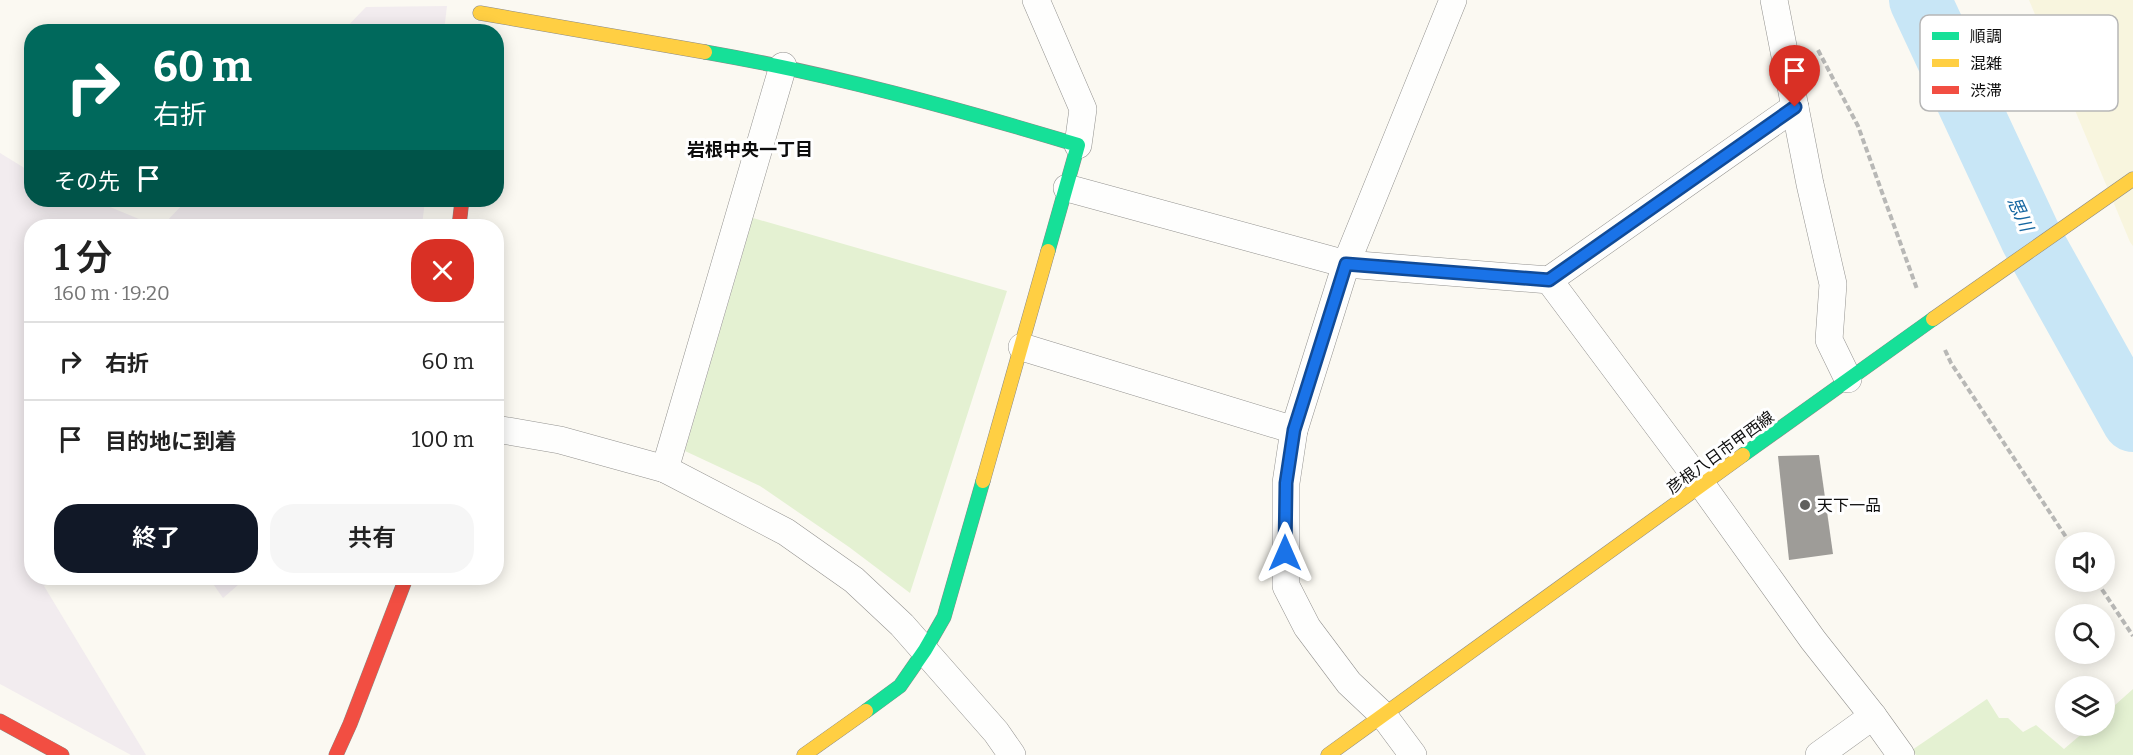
<!DOCTYPE html>
<html lang="ja">
<meta charset="utf-8">
<style>
body{margin:0;font-family:Bitter,"Noto Sans JP",serif;background:#f6f6f6;color:#222;height:100vh;display:flex;flex-direction:column;font-size:22px;white-space:nowrap}
*{box-sizing:border-box;margin:0}
p{font-size:20px;color:#767676}
.icon{flex:none;width:33px;height:33px;fill:none;stroke:currentColor;stroke-width:2;stroke-linecap:round;stroke-linejoin:round}
.map{position:relative;flex:1;overflow:hidden}
.panel{position:absolute;left:24px;top:219px;width:480px;height:366px;display:flex;flex-direction:column;background:#fff;border-radius:24px;box-shadow:0 3px 15px #0003}
.panel>*{flex:none}
.top-card{position:absolute;left:24px;top:24px;width:480px;height:183px;border-radius:24px;box-shadow:0 3px 15px #0003;background:#00695c;color:#fff;overflow:hidden}
.tools{position:absolute;left:2055px;top:532px;display:grid;gap:12px}
.tools a{display:grid;place-items:center;width:60px;height:60px;border-radius:50%;background:#fff;box-shadow:0 3px 15px #0003;font-size:30px}
.pin{position:absolute;display:grid;place-items:center;width:51px;height:51px;color:#fff;margin:-62px -26px;border-radius:50% 50% 50% 0;rotate:-45deg;box-shadow:0 0 6px #0007}
.pin .icon{rotate:45deg}
.me{position:absolute;width:66px;margin:-33px;rotate:0deg;stroke-linejoin:round;filter:drop-shadow(0 0 4px #0008)}
.turn{display:flex;align-items:center;gap:21px;height:126px;padding:0 30px;font-size:27px}
.turn .icon{width:78px;height:78px;stroke-width:2.5}
.turn b{display:block;font-size:42px;line-height:51px}
.then{display:flex;align-items:center;height:57px;padding:0 30px;background:#0003;gap:12px;font-size:22px}
.round{display:grid;place-items:center;flex:none;width:63px;height:63px;border-radius:24px;background:#f6f6f6}
.overview{display:flex;align-items:center;justify-content:space-between;height:102px;padding:0 30px}
h1{font-size:36px;font-weight:600;line-height:45px}
.button{display:flex;gap:12px;margin-top:auto;padding:12px 30px}
.button a{flex:1;height:69px;border-radius:24px;background:#111827;color:#fff;font-size:24px;font-weight:600;line-height:69px;text-align:center}
.button a+a{background:#f6f6f6;color:#222}
ul{padding:0;list-style:none}
li{display:flex;align-items:center;gap:18px;height:78px;padding:0 30px;border-top:2px solid #e0e0e0}
li div{flex:1}
li b{display:block;font-size:22px}
li em{font-style:normal}
.map>svg:first-child{display:block}
.industrial{fill:#f2ecef}
.farmland{fill:#f8f5de}
.green{fill:#e4f1d2}
.lines{fill:none;stroke-linecap:round;stroke-linejoin:round}
.river{stroke:#c8e6f6;stroke-width:62}
.building{fill:#9e9c98}
.street-casing{stroke:#949390;stroke-width:28}
.fast-casing{stroke:#8b8a87;stroke-width:15}
.slow-casing{stroke:#8b8a87;stroke-width:15}
.jam-casing{stroke:#8b8a87;stroke-width:15}
.path{stroke:#b8b8b6;stroke-width:4;stroke-dasharray:6 3;stroke-linecap:butt}
.street{stroke:#fefefd;stroke-width:27}
.fast{stroke:#16e098;stroke-width:14}
.slow{stroke:#ffcf43;stroke-width:14}
.jam{stroke:#f24e42;stroke-width:14}
.route-casing{stroke:#114b97;stroke-width:15}
.route{stroke:#1a73e8;stroke-width:10}
.poi-dot{fill:#60605d;stroke:#fff;stroke-width:2}
.labels{text-anchor:middle;stroke-width:6;stroke-linejoin:round;paint-order:stroke}
.street-label{font-size:16px;fill:#0d0d0d;stroke:#fff}
.poi-label{font-size:16px;fill:#0d0d0d;stroke:#fff;text-anchor:start}
.neighbourhood-label{font-size:18px;font-weight:bold;fill:#0d0d0d;stroke:#fff}
.water-label{font-size:18px;font-style:italic;fill:#1466a1;stroke:#fff}
.key{fill:#fff;stroke:#b6b6b6;stroke-width:1.5}
.key-label{font-size:16px;fill:#0d0d0d}
</style>
<div class="map">
<svg width="2133" height="755" viewBox="0 0 2133 755">
<rect width="100%" height="100%" fill="#fbf9f2"/>
<g class="industrial">
<polygon points="447,6 444,31 343,31 366,7"/>
<polygon points="0,153 31,172 32,200 93,200 156,226 32,226 32,578 54,578 44,586 146,755 131,755 0,684"/>
<polygon points="187,200 425,200 422,226 162,226"/>
<polygon points="209,578 246,578 223,598"/>
</g>
<polygon class="farmland" points="2029,0 2133,0 2133,246 2130,242"/>
<g class="green">
<polygon points="753,218 1007,291 910,593 849,547 760,486 685,451"/>
<polygon points="2133,689 2133,755 1916,755 1912,750 1987,699 1999,718 2008,718 2023,732 2036,725 2064,749 2091,726 2104,726 2105,714"/>
</g>
<g class="lines">
<polyline class="river" points="1920,0 2031,238 2133,421"/>
</g>
<polygon class="building" points="1819,455 1833,554 1789,560 1778,456"/>
<g class="lines">
<g class="street-casing">
<g id="street">
<polyline points="1036,0 1083,109 1078,145"/>
<polyline points="1774,0 1810,184 1833,284 1829,340 1848,379"/>
<polyline points="1067,188 1346,264 1549,280 1702,485 1813,640 1873,716 1901,755"/>
<polyline points="1549,280 1795,107"/>
<polyline points="1022,347 1294,430"/>
<polyline points="496,429 560,440 665,469 786,532 854,580 902,625 996,732 1012,755"/>
<polyline points="665,469 783,66"/>
<polyline points="1413,755 1384,716 1349,683 1307,627 1286,586 1286,483 1294,430 1346,264 1453,0"/>
<polyline points="1819,755 1873,716"/>
</g>
</g>
<g class="fast-casing">
<g id="fast">
<path d="M705,52C831,74 955,108 1078,145L1048,251"/>
<polyline points="1743,455 1933,319"/>
<polyline points="866,711 900,686 925,650 944,617 983,481"/>
</g>
</g>
<g class="slow-casing">
<g id="slow">
<polyline points="480,13 705,52"/>
<polyline points="1933,319 2133,179"/>
<polyline points="983,481 1048,251"/>
<polyline points="804,755 866,711"/>
<polyline points="1328,755 1743,455"/>
</g>
</g>
<g class="jam-casing">
<g id="jam">
<polyline points="459,226 462,200"/>
<polyline points="0,721 62,755"/>
<polyline points="336,755 350,724 406,578"/>
</g>
</g>
<g class="path">
<polyline points="1818,50 1858,126 1917,289"/>
<polyline points="1945,350 1951,363 2070,543"/>
<polyline points="2097,582 2133,636"/>
</g>
<use href="#street" class="street"/>
<use href="#fast" class="fast"/>
<use href="#slow" class="slow"/>
<use href="#jam" class="jam"/>
</g>
<g class="lines">
<g class="route-casing">
<polyline id="route" points="1285,553 1286,483 1294,430 1346,264 1549,280 1795,107"/>
</g>
<use href="#route" class="route"/>
</g>
<circle class="poi-dot" cx="1805" cy="505" r="6"/>
<g class="labels">
<g class="street-label">
<text transform="translate(1720 452) rotate(-36)" y="6">彦根八日市甲西線</text>
</g>
<g class="poi-label">
<text x="1817" y="511">天下一品</text>
</g>
<g class="neighbourhood-label">
<text x="750" y="156">岩根中央一丁目</text>
</g>
<g class="water-label">
<text transform="translate(2020 214) rotate(65)" y="6">思川</text>
</g>
</g>
<rect x="1920" y="15" width="198" height="96" rx="9" class="key"/>
<rect x="1932" y="32" width="27" height="8" fill="#16e098"/>
<rect x="1932" y="59" width="27" height="8" fill="#ffcf43"/>
<rect x="1932" y="86" width="27" height="8" fill="#f24e42"/>
<g class="key-label">
<text x="1970" y="42">順調</text>
<text x="1970" y="69">混雑</text>
<text x="1970" y="96">渋滞</text>
</g>
</svg>
<div class="tools">
<a><svg class="icon" aria-label="sound" viewBox="0 0 24 24"><path d="M4 9h4l5-4v14l-5-4H4zM17 9q2 3 0 6"/></svg></a>
<a><svg class="icon" aria-label="search" viewBox="0 0 24 24"><circle cx="10" cy="10" r="6"/><path d="M15 15l6 6"/></svg></a>
<a><svg class="icon" aria-label="layers" viewBox="0 0 24 24"><path d="M12 4l9 5-9 5-9-5zM3 14l9 5 9-5"/></svg></a>
</div>
<div class="pin" style="left:1795px;top:107px;background:#d93025"><svg class="icon" aria-label="arrive" viewBox="0 0 24 24"><path d="M6 21V4h12l-3 4 3 4H6"/></svg></div>
<svg class="me" style="left:1285px;top:553px" viewBox="-20 -20 40 40"><path d="M0-17L14 15 0 8-14 15z" fill="#1a73e8" stroke="#fff" stroke-width="4"/></svg>
<div class="top-card">
<div class="turn"><svg class="icon" aria-label="right" viewBox="0 0 24 24"><path d="M7 20v-9h11M14 6l5 5-5 5"/></svg><div><b>60 m</b>右折</div></div>
<div class="then">その先<svg class="icon" aria-label="arrive" viewBox="0 0 24 24"><path d="M6 21V4h12l-3 4 3 4H6"/></svg></div>
</div>
<section class="panel">
<div class="overview"><div><h1>1 分</h1><p>160 m · 19:20</p></div><a class="round" style="background:#d93025;color:#fff"><svg class="icon" aria-label="close" viewBox="0 0 24 24"><path d="M6 6l12 12M18 6L6 18"/></svg></a></div>
<ul>
<li><svg class="icon" aria-label="right" viewBox="0 0 24 24"><path d="M7 20v-9h11M14 6l5 5-5 5"/></svg><div><b>右折</b></div><em>60 m</em></li>
<li><svg class="icon" aria-label="arrive" viewBox="0 0 24 24"><path d="M6 21V4h12l-3 4 3 4H6"/></svg><div><b>目的地に到着</b></div><em>100 m</em></li>
</ul>
<div class="button"><a>終了</a><a>共有</a></div>
</section>
</div>
